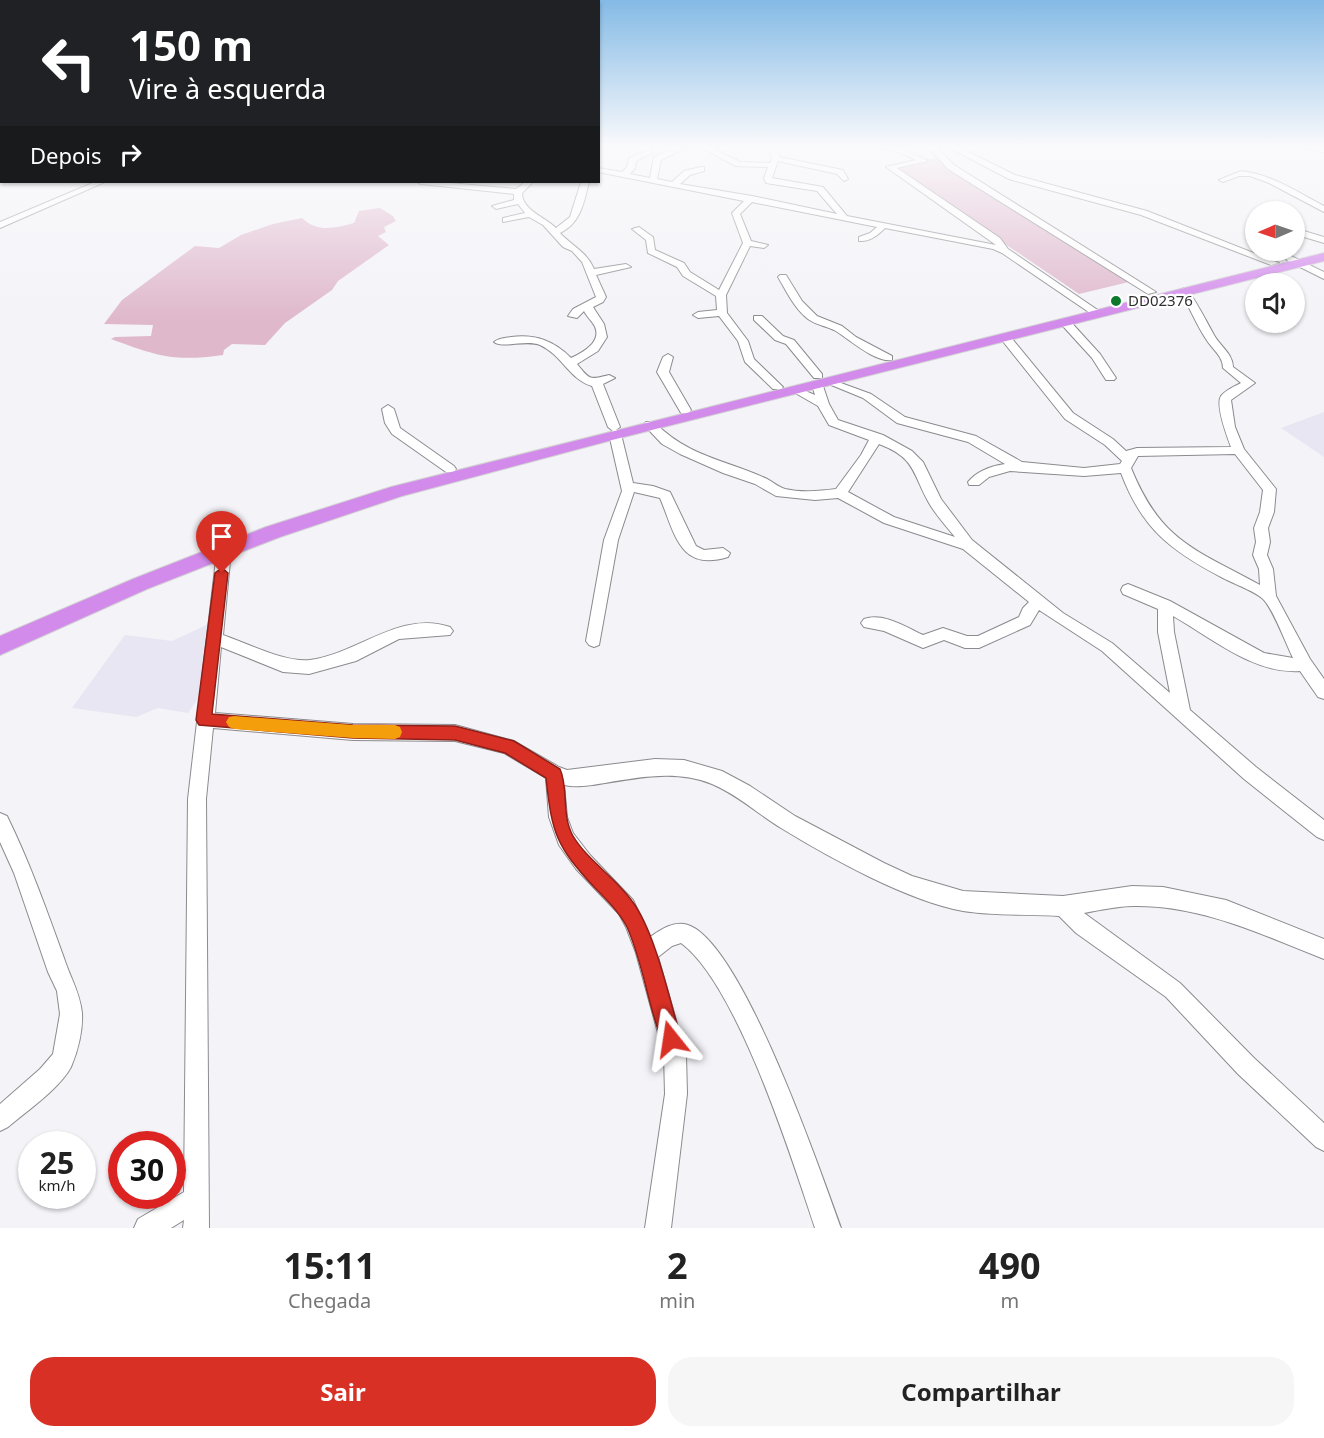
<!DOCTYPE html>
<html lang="pt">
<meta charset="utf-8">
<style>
body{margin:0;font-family:"Noto Sans",sans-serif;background:#f6f6f6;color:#222;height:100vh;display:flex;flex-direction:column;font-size:22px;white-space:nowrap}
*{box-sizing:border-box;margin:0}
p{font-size:20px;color:#767676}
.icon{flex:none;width:33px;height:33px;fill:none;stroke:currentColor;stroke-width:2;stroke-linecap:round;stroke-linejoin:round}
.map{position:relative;height:1228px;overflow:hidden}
.details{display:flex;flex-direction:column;background:#fff;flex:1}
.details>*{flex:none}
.top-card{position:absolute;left:0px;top:0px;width:600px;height:183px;box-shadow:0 2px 4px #0004;background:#202124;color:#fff;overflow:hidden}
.needle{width:39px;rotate:268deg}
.tools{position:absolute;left:1245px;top:201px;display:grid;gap:12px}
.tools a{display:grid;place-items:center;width:60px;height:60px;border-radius:50%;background:#fff;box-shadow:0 2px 4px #0004;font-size:30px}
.speed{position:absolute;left:18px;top:1131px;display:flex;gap:12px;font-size:30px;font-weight:700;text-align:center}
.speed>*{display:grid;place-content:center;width:78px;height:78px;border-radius:50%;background:#fff;box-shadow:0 2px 4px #0004;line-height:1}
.speed small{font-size:15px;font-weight:400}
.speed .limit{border:9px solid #d22;background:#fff;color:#111}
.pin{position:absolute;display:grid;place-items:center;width:51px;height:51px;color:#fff;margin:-62px -26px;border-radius:50% 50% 50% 0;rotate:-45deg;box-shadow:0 0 6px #0007}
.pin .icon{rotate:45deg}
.me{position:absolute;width:66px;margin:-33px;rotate:345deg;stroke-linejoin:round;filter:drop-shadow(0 0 4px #0008)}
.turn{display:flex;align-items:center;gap:21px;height:126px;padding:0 30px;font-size:27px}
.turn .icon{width:78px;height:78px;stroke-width:2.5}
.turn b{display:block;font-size:42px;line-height:51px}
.then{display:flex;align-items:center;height:57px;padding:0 30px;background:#0003;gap:12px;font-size:22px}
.eta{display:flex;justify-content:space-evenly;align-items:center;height:102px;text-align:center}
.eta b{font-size:36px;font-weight:700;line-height:42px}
.button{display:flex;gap:12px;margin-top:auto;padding:12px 30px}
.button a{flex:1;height:69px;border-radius:24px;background:#d93025;color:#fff;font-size:24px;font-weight:700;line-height:69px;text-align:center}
.button a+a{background:#f6f6f6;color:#222}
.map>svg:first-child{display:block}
.built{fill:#e7e6f2}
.green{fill:#dfb8cc}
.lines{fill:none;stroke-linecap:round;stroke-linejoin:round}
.minor-casing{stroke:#8b8b8f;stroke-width:2}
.highway-casing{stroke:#d1d1d2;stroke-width:2}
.minor{fill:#fff;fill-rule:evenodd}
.highway{fill:#d38beb;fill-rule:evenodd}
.route{fill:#d93025;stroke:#8d1f18;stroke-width:1.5}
.slow{fill:#f59e0b}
.poi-dot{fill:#0c782c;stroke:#fff;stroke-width:2}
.labels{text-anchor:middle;stroke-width:4.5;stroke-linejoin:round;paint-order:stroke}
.far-poi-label{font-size:15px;fill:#303032;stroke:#fff;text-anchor:start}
</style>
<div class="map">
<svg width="1324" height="1228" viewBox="0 0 1324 1228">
<rect width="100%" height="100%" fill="#f3f3f8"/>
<g class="built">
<polygon points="1324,412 1324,457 1281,428"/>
<polygon points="213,622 204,690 188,713 158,708 136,717 72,708 125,635 172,641"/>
</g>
<g class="green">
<polygon points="936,158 1133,281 1079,294 890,166"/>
<path d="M380,208L393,216L396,221L384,227L386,232L378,236L389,245L338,281L332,290L285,323L265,345L232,344L224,350L223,355C174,362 157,356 111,339L115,337L151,336L153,325L104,324L122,300L195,246L219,248L241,235L273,224L302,218C317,233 336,228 354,223L359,211Z"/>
</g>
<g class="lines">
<g class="minor-casing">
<g id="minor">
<path d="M643,147H651L652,153L636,161L635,168L630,174L650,178L654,157L677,147H687L661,160L657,179L672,182L684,171L701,167H704V171L690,175L680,184L752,196L837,214L817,191L766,183L764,178L768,167L736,166L700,147H710L740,162L770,163L772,158L769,147H777L779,157L843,170L848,179L844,181L837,174L778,161L772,178L823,187L847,216L996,245L886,167L916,160L899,152L872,147L901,148L928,161L897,168L1000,238L1008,249L1102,313L1093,315L1002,253L993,249L885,228C878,235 870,242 859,241V237L870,233L877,227L752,202L740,214L751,241L768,245L764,248L750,246L726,295L727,313L748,341L754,359L783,387L781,389H773L745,362L738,341L719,316L698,318L693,315L698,312L717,310L716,296L683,276L677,267L648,253L646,240L632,229L639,227L653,237L655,250L684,263L690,272L719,290L743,243L732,213L744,201L598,172V168L622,172L627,167L629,158L644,152Z"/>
<polygon points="928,147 936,147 954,165 1156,292 1148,294 948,169"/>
<polygon points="948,147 958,147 1015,175 1147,211 1279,263 1271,265 1141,215 1009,179"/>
<polygon points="1298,147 1324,148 1324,152"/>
<path d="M1241,171C1271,174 1297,192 1324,206V212L1269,183L1250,176H1239L1223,182L1219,180Z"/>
<polygon points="95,182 105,182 0,228 0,222"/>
<path d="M417,182H439L516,189L525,182H533L522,193C522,210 545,217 556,228L570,217L581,182H589C584,202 581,223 560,233C572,246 587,252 594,269L626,264L631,267L596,275L606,297L603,302L593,307L604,324L607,337L598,351L577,364C590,380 589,380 609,375L615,378L603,384L620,427L616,430L621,434L633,483L653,486L670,492L696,546L704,550L723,548L730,553L728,557C679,572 675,533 660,498L634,492L618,540L599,645L594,647L589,645L586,641L604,540L622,491L609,434L613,431L608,427L592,386C570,380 562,355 540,345C526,339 503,349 494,342C499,338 505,338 511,337C536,334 554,341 571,358C582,353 602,342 595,327C593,322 587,317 584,311L577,318L568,316L573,309L596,297L582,262L572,251L563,247L543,225L529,217L503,222V218L525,213L518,204L496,209L492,206L514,200V194L421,184Z"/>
<polygon points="1294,228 1324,237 1324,243 1294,234"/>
<polygon points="1291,256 1324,272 1324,279 1288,261 1286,259"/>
<path d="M780,275H786L802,301L817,316L842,326L856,337L892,356V360C875,363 848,338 834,330C826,326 816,325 808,319C794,308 787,292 778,277Z"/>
<path d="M1184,288L1187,289C1198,304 1205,319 1214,335C1220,346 1233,354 1233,367L1255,383L1231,400L1235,427L1244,449L1276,489L1274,512L1268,528L1270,542L1267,555L1273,569L1276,596L1310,659L1324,679V699L1318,697L1300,671C1253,674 1212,638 1173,616L1174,632L1190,710L1256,767L1324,820V840L1317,837L1244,779L1102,651L1039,610L1030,625L979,648H965L944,640L923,648L884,631L864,627L861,623L864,619C883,612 906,627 923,635L943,628L967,636H978L1019,617L1023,608L1029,602L963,549L884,523L838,498L815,500L776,496L755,484L723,473L680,454L662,444L644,425L646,422H654C689,457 723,459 765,478C772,481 778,487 785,489C802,493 820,491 836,489L861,455L869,440L829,425L818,406L790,390L796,387L815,395L812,385L814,383H822L829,404L838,420L883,435L912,451L923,462L941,499L972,540L1063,613L1112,643L1170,693L1158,632V609L1123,594L1121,590L1123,586L1128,584L1170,601L1264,653L1293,658C1286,644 1274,611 1264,600C1257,592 1234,584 1223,578C1171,551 1142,529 1121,473L1084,476L1010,471L989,477L979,485H969L968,482C977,471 991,466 1005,464L968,442L897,423L863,398L824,382L830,379L871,394L905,417L976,436L1022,462L1084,468L1120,464L1122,461L1105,445L1065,419L1001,339L1000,337L1005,334L1009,335L1073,413L1113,439L1126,451L1137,448L1231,447C1227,436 1215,405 1221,396C1226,390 1235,386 1241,383L1223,368C1223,356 1212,349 1206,339C1196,324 1190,307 1179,291ZM879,444C916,458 912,473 929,503C936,515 946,526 955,537L894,517L848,492ZM1235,454L1263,490L1260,512L1254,528L1256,542L1253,555L1259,569L1260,585C1195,549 1161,542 1131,468L1138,456Z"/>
<polygon points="754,316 762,316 783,336 794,340 822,374 822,378 814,378 786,344 775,340 754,320"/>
<polygon points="1061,320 1069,320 1100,354 1116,378 1114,380 1106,380 1092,358 1061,324"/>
<polygon points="668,354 673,357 669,372 691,410 689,413 681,413 657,372 663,357"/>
<polygon points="388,405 394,409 400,428 454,466 456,469 454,472 446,472 392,434 385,423 382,409"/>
<path d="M224,546L231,551L223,635C246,643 286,663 310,660C358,654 400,610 450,627L453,631L450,635L399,639L356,661L309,674L283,672L221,647L215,713L353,724L455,725L514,741L559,767L567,770L655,759L684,760L722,771L750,786L795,816L884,863L912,876L963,891L1063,896L1132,886L1163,887L1226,900L1324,939V959C1263,935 1201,905 1134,906C1118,906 1100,910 1084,913L1180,983L1254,1058L1324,1123V1151L1316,1147L1238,1074L1166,997L1076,933L1059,916C1028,914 994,916 963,911C908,901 830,858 781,828C758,814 738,795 712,784C677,770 641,777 605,783C592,785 577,788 564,785L567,817L573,833L590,855L633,900L650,937C660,930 674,920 688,925C742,943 820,1170 841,1228H815C792,1159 737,984 681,943L672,946L658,957L686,1055L687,1094L671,1228H645L665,1094L664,1055L636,953L626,927L619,914L576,869L559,845L549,817L546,778L504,753L455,741L353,740L213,728L206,799L209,1228H183L184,1220L171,1228H134L138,1219L184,1192L188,799L217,551Z"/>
<path d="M0,813L7,816C30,863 47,911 65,961C71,979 80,993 82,1013C83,1030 78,1051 71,1067C60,1088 27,1111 8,1127L0,1131V1104L40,1069L53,1054L60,1014L57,991L48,972L14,873L0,842Z"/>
</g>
</g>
<g class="highway-casing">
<polygon id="highway" points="1324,253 1324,261 616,439 402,496 280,537 231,556 147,589 0,655 0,636 133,579 217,546 266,527 391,487"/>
</g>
<use href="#minor" class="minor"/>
<use href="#highway" class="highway"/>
</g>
<linearGradient id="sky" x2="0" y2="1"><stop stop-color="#84bae5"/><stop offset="0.46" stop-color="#fafafc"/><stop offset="1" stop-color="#fafafc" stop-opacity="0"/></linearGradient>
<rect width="1324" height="319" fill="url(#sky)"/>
<path class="route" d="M222,568L228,573L212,714L353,725L455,726L514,741L560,769C569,789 561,815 573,836C588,861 615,877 632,901C655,931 670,1001 681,1039L678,1046L671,1049L664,1046C648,1008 644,965 627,927C619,912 607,900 595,888C556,846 552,834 546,778L505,753L455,740L353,738L199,725L196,720L215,573Z"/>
<polygon class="slow" points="234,716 353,725 395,725 400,727 402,732 400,737 395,739 353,738 234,729 229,727 226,722 229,717"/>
<circle class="poi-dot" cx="1116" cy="301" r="6"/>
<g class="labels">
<g class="far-poi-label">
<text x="1128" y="306">DD02376</text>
</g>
</g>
</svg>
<div class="tools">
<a><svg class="needle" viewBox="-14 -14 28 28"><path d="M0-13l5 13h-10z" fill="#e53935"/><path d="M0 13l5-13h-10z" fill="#767676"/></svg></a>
<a><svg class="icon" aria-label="sound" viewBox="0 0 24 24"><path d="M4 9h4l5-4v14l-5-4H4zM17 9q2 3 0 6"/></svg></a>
</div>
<div class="speed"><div>25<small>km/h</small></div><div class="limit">30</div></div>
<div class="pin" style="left:222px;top:573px;background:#d93025"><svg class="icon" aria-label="arrive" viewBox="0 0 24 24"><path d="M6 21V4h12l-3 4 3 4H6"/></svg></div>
<svg class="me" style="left:671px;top:1039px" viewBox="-20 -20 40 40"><path d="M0-17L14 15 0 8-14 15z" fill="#d93025" stroke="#fff" stroke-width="4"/></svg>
<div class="top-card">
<div class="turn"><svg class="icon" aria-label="left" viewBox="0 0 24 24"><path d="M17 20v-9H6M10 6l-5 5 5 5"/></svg><div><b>150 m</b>Vire à esquerda</div></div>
<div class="then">Depois<svg class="icon" aria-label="right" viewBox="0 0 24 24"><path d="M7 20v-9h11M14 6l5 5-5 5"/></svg></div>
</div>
</div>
<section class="details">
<div class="eta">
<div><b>15:11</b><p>Chegada</p></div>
<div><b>2</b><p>min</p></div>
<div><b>490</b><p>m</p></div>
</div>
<div class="button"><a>Sair</a><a>Compartilhar</a></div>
</section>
